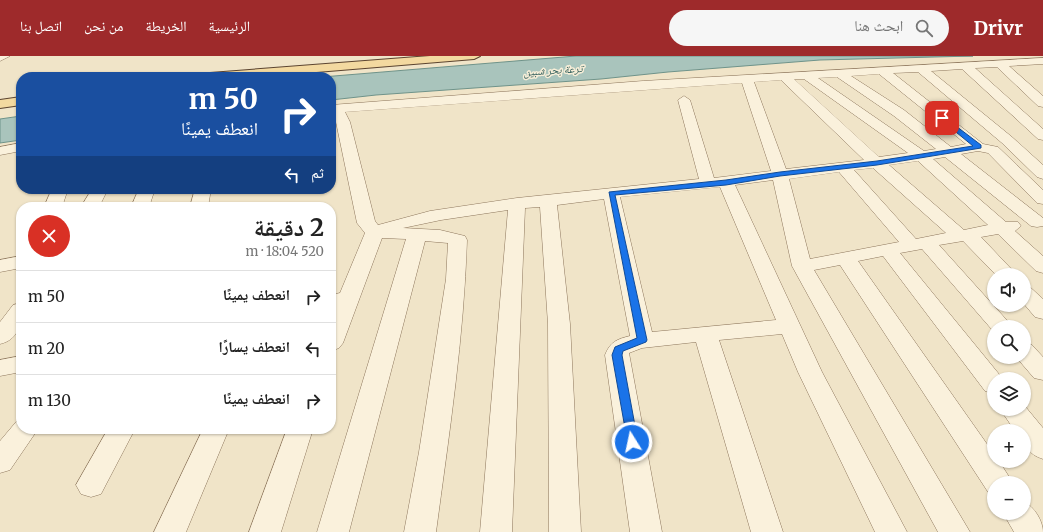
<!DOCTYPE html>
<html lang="ar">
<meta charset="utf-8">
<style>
body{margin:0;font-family:Merriweather,"Noto Naskh Arabic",serif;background:#f6f6f6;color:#222;direction:rtl;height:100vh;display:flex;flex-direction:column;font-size:15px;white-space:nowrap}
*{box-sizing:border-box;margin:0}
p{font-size:13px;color:#767676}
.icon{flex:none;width:22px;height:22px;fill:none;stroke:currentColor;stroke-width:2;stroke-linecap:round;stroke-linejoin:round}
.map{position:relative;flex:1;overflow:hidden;direction:ltr}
.side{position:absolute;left:16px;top:146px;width:320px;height:232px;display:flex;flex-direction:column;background:#fff;border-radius:16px;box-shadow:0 1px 3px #0004;direction:rtl}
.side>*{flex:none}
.hud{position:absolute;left:16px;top:16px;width:320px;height:122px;border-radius:16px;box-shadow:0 1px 3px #0004;direction:rtl;background:#1a4fa0;color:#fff;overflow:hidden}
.tools{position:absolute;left:987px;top:212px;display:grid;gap:8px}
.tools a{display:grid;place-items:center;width:44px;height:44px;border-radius:50%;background:#fff;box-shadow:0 1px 3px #0004;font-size:20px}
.pin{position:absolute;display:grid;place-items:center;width:34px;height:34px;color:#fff;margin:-17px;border-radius:8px;box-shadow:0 2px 6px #0006}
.me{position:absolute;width:44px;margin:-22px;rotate:350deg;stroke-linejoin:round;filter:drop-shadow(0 0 3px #0008)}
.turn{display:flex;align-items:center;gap:14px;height:84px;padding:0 12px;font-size:18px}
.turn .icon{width:52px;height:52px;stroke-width:2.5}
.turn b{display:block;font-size:28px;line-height:34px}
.then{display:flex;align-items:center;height:38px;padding:0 12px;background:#0003;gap:8px;font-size:15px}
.round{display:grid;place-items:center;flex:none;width:42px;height:42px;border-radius:21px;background:#f6f6f6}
.summary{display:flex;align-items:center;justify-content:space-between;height:68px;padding:0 12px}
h1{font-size:24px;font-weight:700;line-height:30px}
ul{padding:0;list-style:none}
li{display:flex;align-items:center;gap:12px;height:52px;padding:0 12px;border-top:1px solid #e0e0e0}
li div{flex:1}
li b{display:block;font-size:15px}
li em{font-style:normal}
header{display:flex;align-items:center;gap:24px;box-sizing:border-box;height:56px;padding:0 20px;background:#9e2a2b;color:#fff}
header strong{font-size:19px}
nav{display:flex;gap:22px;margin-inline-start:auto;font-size:14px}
.search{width:280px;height:36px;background:#f6f6f6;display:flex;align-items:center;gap:10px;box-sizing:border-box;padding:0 14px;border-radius:22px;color:#767676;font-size:15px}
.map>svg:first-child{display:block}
.water{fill:#a9c4bc;stroke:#6f938a}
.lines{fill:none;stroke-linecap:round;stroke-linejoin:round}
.minor-casing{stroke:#8d765c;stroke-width:1}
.major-casing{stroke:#5b4430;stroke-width:2}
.minor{fill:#faf1dc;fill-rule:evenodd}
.major{fill:#f3d9a0;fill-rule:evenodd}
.route{fill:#1a73e8;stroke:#114b97}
.labels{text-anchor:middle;stroke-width:3;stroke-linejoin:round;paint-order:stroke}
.far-water-label{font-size:11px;font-style:italic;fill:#2f5d5a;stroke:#f7eed8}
</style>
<header>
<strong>Drivr</strong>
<div class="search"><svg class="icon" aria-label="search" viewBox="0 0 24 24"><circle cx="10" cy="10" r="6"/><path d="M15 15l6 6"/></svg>ابحث هنا</div>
<nav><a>الرئيسية</a><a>الخريطة</a><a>من نحن</a><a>اتصل بنا</a></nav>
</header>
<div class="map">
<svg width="1043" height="476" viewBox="0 0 1043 476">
<rect width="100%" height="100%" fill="#f0e4c8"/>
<g class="water">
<polygon points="576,0 973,0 820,4 668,16 601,23 376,39 331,44 331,21 322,21"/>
<polygon points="21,60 21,84 0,87 0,63"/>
</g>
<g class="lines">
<g class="minor-casing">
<g id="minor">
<polygon points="0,0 10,0 0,5"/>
<path d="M1043,2V8L1009,10L1043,40V51L1038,50L997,11L975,12L1043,73V84L1038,83L962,13L931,15L1012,81L1043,109V123L1037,121L1002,87L918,16L893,17L983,88L998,91L1043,134V148L1037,147L988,97L978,95L961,98L1043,162V170L1037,171L1031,170L945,101L933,103L1006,166H1018L1021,170L1015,175L1043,200V217L1036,215L998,178L981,181L1017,219H996L963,185L939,189L1013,271H994V276L922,193L900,197L1003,323H994V338L985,335L883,200L858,205L994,398V405H999L1013,427H994V438L988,436L840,209L814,214L970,476H938L792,210L773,124L735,129L822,316L907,476H875L798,316L782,278L719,284L783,476H751L696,286L642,292L629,297L662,476H630L605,299C610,286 617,283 630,280L604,143L557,149L570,268L581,476H549L548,268L540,151L525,152L512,476H480L508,154L441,164L403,172L440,174L465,180L467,184C464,281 449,379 436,476H404L419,396L446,223L448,187L425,185L349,476H317L406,183L382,182L343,287L339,292L331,295V258L334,251H331V239L340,237L365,177L357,167L336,66L331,57V49L643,25ZM879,18L966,88L951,91L904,54L851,20ZM837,21L894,60L936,93L924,95L818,22ZM794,23H804L908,97L879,101ZM781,24L864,104L786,113L754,26ZM742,27L771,115L714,122L690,44L684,40L678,44L699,123L517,142L430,155L378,169L375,165L350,66L345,56ZM918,105L988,169L964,174L889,109ZM873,112L946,177L916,183L854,114ZM839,116L899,186L810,203L789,123ZM720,131L776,264L652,276L620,141Z"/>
<polygon points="21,87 21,95 0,99 0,91"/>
<polygon points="52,133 68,133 62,151 44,151"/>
<polygon points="92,133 108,133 99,151 81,151"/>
<polygon points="139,133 155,133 149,151 131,151"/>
<polygon points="195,133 211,133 208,151 190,151"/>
<polygon points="21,200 21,212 0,216 0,204"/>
<polygon points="1024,230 1031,232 1043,243 1043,263 1035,261 1024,248"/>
<path d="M21,247C21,265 21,283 0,288V266L13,249Z"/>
<polygon points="1024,287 1032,289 1043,301 1043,324 1034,322 1016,301 1024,301"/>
<polygon points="21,300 21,316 0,320 0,304"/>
<path d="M1024,349L1043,372V403C1028,398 1024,390 1024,375H1015L1000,353H1024Z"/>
<polygon points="21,364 21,373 38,373 10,414 0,417 0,385 16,366"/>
<polygon points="108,373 135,373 101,438 91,441 81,438 76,429"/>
<polygon points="203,373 229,373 186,476 154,476"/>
<polygon points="287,373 313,373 281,476 249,476"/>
<path d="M1024,446C1034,450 1043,465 1043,476H1014L1003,457H1024Z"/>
</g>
</g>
<g class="major-casing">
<g id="major">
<polygon points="430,0 480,0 474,3 256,21 204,21 210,17"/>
<polygon points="21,41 21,49 0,52 0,44"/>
</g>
</g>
<use href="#minor" class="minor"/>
<use href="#major" class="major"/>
</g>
<polygon class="route" points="940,61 944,61 981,89 981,92 877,109 780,120 726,129 615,139 647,284 646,286 623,295 622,299 638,386 636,389 628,389 612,299 615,291 637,282 609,136 726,124 780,116 877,105 973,90 940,63"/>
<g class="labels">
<g class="far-water-label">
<text transform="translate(553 14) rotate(-4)" y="4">ترعة بحر شبين</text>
</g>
</g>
</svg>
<div class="tools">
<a><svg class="icon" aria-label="sound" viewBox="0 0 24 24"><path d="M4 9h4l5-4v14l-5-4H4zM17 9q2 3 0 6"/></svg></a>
<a><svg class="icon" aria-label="search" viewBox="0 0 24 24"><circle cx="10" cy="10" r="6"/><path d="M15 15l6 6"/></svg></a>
<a><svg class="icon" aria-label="layers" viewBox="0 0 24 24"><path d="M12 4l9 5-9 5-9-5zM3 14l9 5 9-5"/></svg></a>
<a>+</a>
<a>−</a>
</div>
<div class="pin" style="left:942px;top:62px;background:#d93025"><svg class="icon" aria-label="arrive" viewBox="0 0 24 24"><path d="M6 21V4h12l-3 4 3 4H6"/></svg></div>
<svg class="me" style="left:632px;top:386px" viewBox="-20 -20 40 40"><circle r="17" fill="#1a73e8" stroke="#fff" stroke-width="3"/><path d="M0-11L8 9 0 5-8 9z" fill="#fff"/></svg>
<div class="hud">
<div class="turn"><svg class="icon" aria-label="right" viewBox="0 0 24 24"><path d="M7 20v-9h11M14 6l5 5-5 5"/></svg><div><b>50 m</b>انعطف يمينًا</div></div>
<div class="then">ثم<svg class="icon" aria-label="left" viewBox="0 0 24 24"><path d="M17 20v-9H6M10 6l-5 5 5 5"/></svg></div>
</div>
<section class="side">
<div class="summary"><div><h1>2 دقيقة</h1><p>520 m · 18:04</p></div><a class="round" style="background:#d93025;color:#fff"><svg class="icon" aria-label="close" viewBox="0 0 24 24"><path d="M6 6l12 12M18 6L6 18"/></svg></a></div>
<ul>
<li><svg class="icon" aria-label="right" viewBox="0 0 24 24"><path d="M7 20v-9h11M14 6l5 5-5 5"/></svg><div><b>انعطف يمينًا</b></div><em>50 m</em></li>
<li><svg class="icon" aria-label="left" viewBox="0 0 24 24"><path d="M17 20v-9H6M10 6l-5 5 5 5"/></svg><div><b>انعطف يسارًا</b></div><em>20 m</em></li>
<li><svg class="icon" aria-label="right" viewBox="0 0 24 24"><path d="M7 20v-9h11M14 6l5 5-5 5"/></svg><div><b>انعطف يمينًا</b></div><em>130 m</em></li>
</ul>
</section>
</div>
